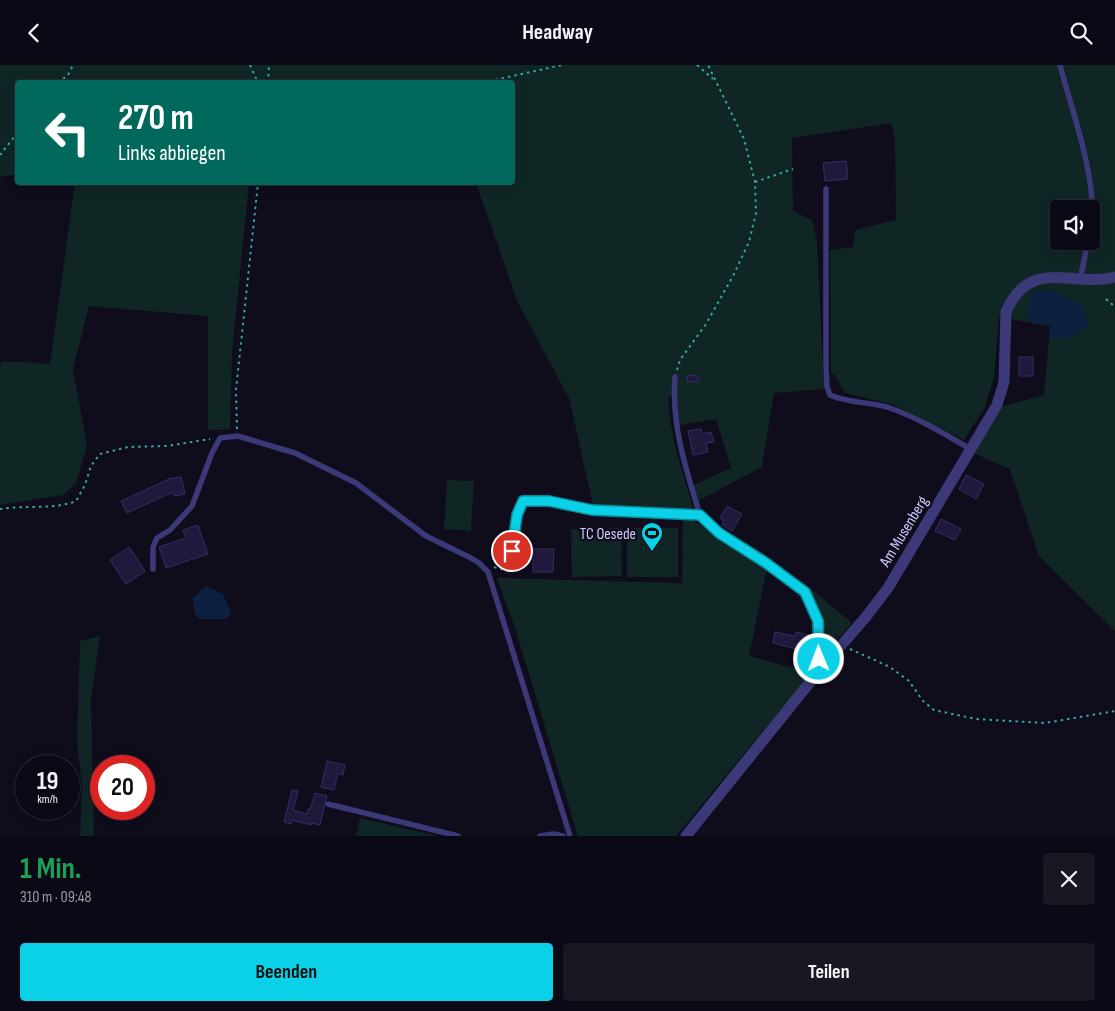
<!DOCTYPE html>
<html lang="de">
<meta charset="utf-8">
<style>
body{margin:0;font-family:"Sofia Sans Condensed",sans-serif;background:#191722;color:#f1f3f6;height:100vh;display:flex;flex-direction:column;font-size:19px;white-space:nowrap}
*{box-sizing:border-box;margin:0}
p{font-size:16px;color:#9a9aa0}
.icon{flex:none;width:28px;height:28px;fill:none;stroke:currentColor;stroke-width:2;stroke-linecap:round;stroke-linejoin:round}
.map{position:relative;height:771px;overflow:hidden}
.sheet{display:flex;flex-direction:column;background:#0b0915;flex:1}
.sheet>*{flex:none}
.top-card{position:absolute;left:15px;top:15px;width:500px;height:105px;border-radius:5px;box-shadow:0 2px 12px #0003,0 0 0 1px #2b2a34;background:#00695c;color:#fff;overflow:hidden}
.fabs{position:absolute;left:1050px;top:135px;display:grid;gap:10px}
.fabs a{display:grid;place-items:center;width:50px;height:50px;border-radius:5px;background:#0b0915;box-shadow:0 2px 12px #0003,0 0 0 1px #2b2a34;font-size:25px}
.speed{position:absolute;left:15px;top:690px;display:flex;gap:10px;font-size:25px;font-weight:700;text-align:center}
.speed>*{display:grid;place-content:center;width:65px;height:65px;border-radius:50%;background:#0b0915;box-shadow:0 2px 12px #0003,0 0 0 1px #2b2a34;line-height:1}
.speed small{font-size:12px;font-weight:400}
.speed .limit{border:8px solid #d22;background:#fff;color:#111}
.pin{position:absolute;display:grid;place-items:center;width:42px;height:42px;color:#fff;margin:-21px;border:2px solid #fff;border-radius:50%;box-shadow:0 1px 5px #0007}
.me{position:absolute;width:55px;margin:-28px;rotate:359deg;stroke-linejoin:round;filter:drop-shadow(0 0 4px #0008)}
.turn{display:flex;align-items:center;gap:18px;height:105px;padding:0 20px;font-size:22px}
.turn .icon{width:65px;height:65px;stroke-width:2.5}
.turn b{display:block;font-size:35px;line-height:42px}
.round{display:grid;place-items:center;flex:none;width:52px;height:52px;border-radius:5px;background:#191722}
.headline{display:flex;align-items:center;justify-content:space-between;height:85px;padding:0 20px}
h1{font-size:30px;font-weight:700;line-height:38px;color:#1e9e55}
.action{display:flex;gap:10px;margin-top:auto;padding:10px 20px}
.action a{flex:1;height:58px;border-radius:5px;background:#0bd1e8;color:#111;font-size:20px;font-weight:700;line-height:58px;text-align:center}
.action a+a{background:#191722;color:#f1f3f6}
header{display:flex;justify-content:space-between;align-items:center;height:65px;padding:0 20px;background:#0b0915;font-size:22px;font-weight:700}
.map>svg:first-child{display:block}
.green{fill:#102625;fill-rule:evenodd}
.water{fill:#0e203f}
.building{fill:#20193c;stroke:#382c67}
.lines{fill:none;stroke-linecap:round;stroke-linejoin:round}
.path{stroke:#32a8a2;stroke-width:2;stroke-dasharray:2.5 4;stroke-linecap:butt}
.service{stroke:#3c3979;stroke-width:5.5}
.minor{stroke:#3c3979;stroke-width:11}
.route-casing{stroke:#078897;stroke-width:12}
.route{stroke:#0bd1e8;stroke-width:9}
.labels{text-anchor:middle;stroke-width:5;stroke-linejoin:round;paint-order:stroke}
.street-label{font-size:16px;fill:#d0cafd;stroke:#0f0c1c}
.poi-label{font-size:16px;fill:#d0cafd;stroke:#0f0c1c;text-anchor:end}
</style>
<header><svg class="icon" aria-label="back" viewBox="0 0 24 24"><path d="M15 5l-7 7 7 7"/></svg>Headway<svg class="icon" aria-label="search" viewBox="0 0 24 24"><circle cx="10" cy="10" r="6"/><path d="M15 15l6 6"/></svg></header>
<div class="map">
<svg width="1115" height="771" viewBox="0 0 1115 771">
<rect width="100%" height="100%" fill="#0f0c1c"/>
<g class="green">
<path d="M0,0H1115V566L1039,491L1010,404L973,388L1000,342L1044,330L1050,261L999,252L994,312L985,342L964,375L894,340L845,328L834,309L831,308L830,185L853,182L855,165L896,155L895,76L892,58L792,73L793,146L812,155L817,176L824,324L774,328L762,402L698,436L694,420L731,403L716,354L679,360L675,331H669C666,362 686,415 694,447L660,446L593,440L569,333L518,238L476,118H512V18H18L17,109L0,112ZM1059,144H1091V176H1059Z"/>
<polygon points="75,118 249,118 232,288 230,364 208,365 208,251 89,241 73,304 87,381 76,418 63,430 0,440 0,299 3,296 50,299"/>
<polygon points="447,415 474,416 471,466 444,464"/>
<path d="M683,454C702,456 711,470 726,480C739,488 754,495 767,503L749,591L811,608L676,771H578L515,563L497,513L682,518Z"/>
<polygon points="621,463 622,511 572,512 571,464"/>
<rect x="627" y="463" width="51" height="49"/>
<polygon points="810,523 852,558 823,590 821,549 806,524"/>
<polygon points="100,571 91,634 94,771 80,771 82,720 77,676 80,576"/>
<polygon points="360,753 437,771 356,771"/>
</g>
<g class="water">
<polygon points="1051,224 1082,241 1088,260 1071,273 1049,273 1050,260 1028,256 1031,228"/>
<polygon points="206,521 223,529 231,548 226,554 199,554 195,549 192,534"/>
</g>
<g class="building">
<polygon points="846,96 848,114 825,116 823,98"/>
<rect x="1019" y="292" width="14" height="19"/>
<polygon points="688,310 698,311 698,317 687,316"/>
<polygon points="701,364 702,369 711,367 714,377 706,378 708,387 693,390 688,366"/>
<polygon points="966,410 984,419 976,434 959,424"/>
<polygon points="181,412 185,429 174,431 173,427 127,448 121,436 169,414"/>
<polygon points="727,441 742,449 732,466 722,460 724,456 720,453"/>
<polygon points="941,454 961,464 955,475 935,466"/>
<polygon points="198,460 208,489 166,503 159,482 186,473 183,465"/>
<polygon points="129,482 145,506 126,519 110,495"/>
<polygon points="533,484 554,484 553,507 533,507"/>
<polygon points="775,567 795,571 796,567 809,570 805,586 773,578"/>
<polygon points="327,696 345,700 343,710 338,708 334,725 321,722"/>
<polygon points="292,725 298,726 293,745 307,749 308,744 310,744 315,728 327,731 320,760 311,758 311,760 292,755 291,759 284,757"/>
</g>
<g class="lines">
<g class="path">
<polyline points="250,0 258,18"/>
<polyline points="697,0 713,14"/>
<polyline points="58,18 68,10 73,0"/>
<polyline points="268,18 269,0"/>
<polyline points="476,18 490,16 562,0"/>
<polyline points="0,90 18,67"/>
<polyline points="755,117 793,104"/>
<polyline points="1106,234 1115,242"/>
<polyline points="677,305 680,295 706,259 733,211 749,177 756,148 755,117 744,74 708,0"/>
<polyline points="237,364 236,325 258,118"/>
<path d="M0,444C24,440 54,445 76,436L85,420L91,401L100,389L128,382L167,381L210,374"/>
<polyline points="494,502 511,507 519,495 516,492"/>
<polyline points="850,584 890,602 909,616 923,636 934,645 976,654 1045,658 1115,646"/>
</g>
<g class="service">
<path d="M1060,0C1071,43 1098,116 1091,158"/>
<path d="M826,124V301L827,322L830,330C848,338 869,337 887,342C917,352 945,369 972,385"/>
<polyline points="1080,215 1088,176"/>
<path d="M675,312C671,359 686,405 700,450"/>
<polyline points="512,486 517,450 523,436 549,436 593,445 700,450 719,468 766,498 805,527 819,556 819,594 823,601"/>
<polyline points="153,504 153,482 157,473 170,465 192,441 212,388 220,373 238,371 295,388 356,418 426,471 471,493 479,498 488,507 570,771"/>
<polyline points="328,739 458,771"/>
<polyline points="540,771 553,769 563,771"/>
</g>
<path class="minor" d="M686,771L823,601L865,553L888,523L997,340L1004,317L1006,247C1030,191 1071,223 1115,212"/>
</g>
<g class="lines">
<g class="route-casing">
<polyline id="route" points="512,486 517,450 523,436 549,436 592,445 700,450 719,468 766,498 805,527 818,556 819,594"/>
</g>
<use href="#route" class="route"/>
</g>
<defs>
<g id="stadium-pin" transform="scale(1.125)"><path d="M0 17L-7.5 6A9.5 9.5 0 1 1 7.5 6Z" fill="#0bd1e8" stroke="#0f0c1c"/><path d="M0-5a6.5 5 0 1 0 0 10a6.5 5 0 1 0 0-10ZM-3.5-1.8h7v3.6h-7Z" fill="#111"/></g>
</defs>
<g fill-rule="evenodd">
<use href="#stadium-pin" x="652" y="468"/>
</g>
<g class="labels">
<g class="street-label">
<text transform="translate(903 466) rotate(-59)" y="6">Am Musenberg</text>
</g>
<g class="poi-label">
<text x="636" y="474">TC Oesede</text>
</g>
</g>
</svg>
<div class="fabs">
<a><svg class="icon" aria-label="sound" viewBox="0 0 24 24"><path d="M4 9h4l5-4v14l-5-4H4zM17 9q2 3 0 6"/></svg></a>
</div>
<div class="speed"><div>19<small>km/h</small></div><div class="limit">20</div></div>
<div class="pin" style="left:512px;top:486px;background:#d93025"><svg class="icon" aria-label="arrive" viewBox="0 0 24 24"><path d="M6 21V4h12l-3 4 3 4H6"/></svg></div>
<svg class="me" style="left:819px;top:594px" viewBox="-20 -20 40 40"><circle r="17" fill="#0bd1e8" stroke="#fff" stroke-width="3"/><path d="M0-11L8 9 0 5-8 9z" fill="#fff"/></svg>
<div class="top-card">
<div class="turn"><svg class="icon" aria-label="left" viewBox="0 0 24 24"><path d="M17 20v-9H6M10 6l-5 5 5 5"/></svg><div><b>270 m</b>Links abbiegen</div></div>
</div>
</div>
<section class="sheet">
<div class="headline"><div><h1>1 Min.</h1><p>310 m · 09:48</p></div><a class="round"><svg class="icon" aria-label="close" viewBox="0 0 24 24"><path d="M6 6l12 12M18 6L6 18"/></svg></a></div>
<div class="action"><a>Beenden</a><a>Teilen</a></div>
</section>
